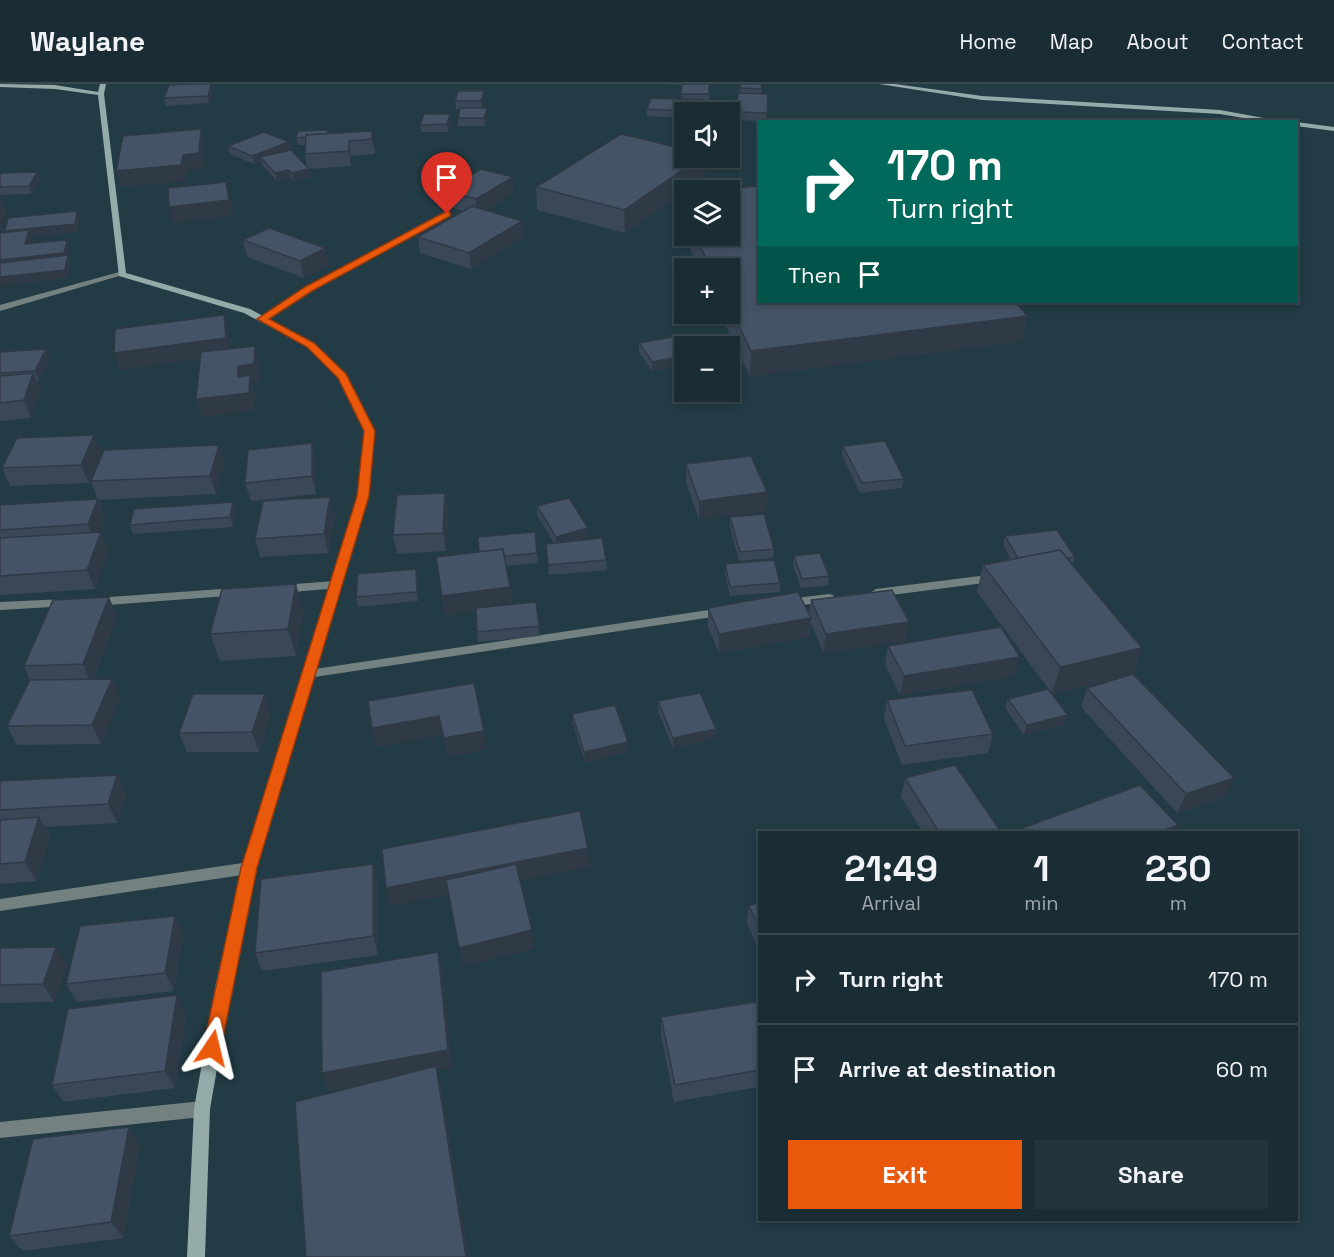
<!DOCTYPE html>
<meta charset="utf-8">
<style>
body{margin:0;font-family:"Space Grotesk",sans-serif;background:#23343c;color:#f1f3f6;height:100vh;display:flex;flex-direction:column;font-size:22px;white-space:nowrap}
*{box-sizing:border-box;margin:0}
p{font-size:20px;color:#9fa7ac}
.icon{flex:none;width:33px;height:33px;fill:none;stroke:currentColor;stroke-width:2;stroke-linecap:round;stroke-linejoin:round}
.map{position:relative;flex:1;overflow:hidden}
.details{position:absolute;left:758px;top:747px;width:540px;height:390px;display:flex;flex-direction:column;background:#1a2c34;border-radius:0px;box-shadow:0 3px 9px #0003,0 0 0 2px #38484f}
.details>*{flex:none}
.top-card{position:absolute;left:758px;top:36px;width:540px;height:183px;border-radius:0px;box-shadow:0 3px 9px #0003,0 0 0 2px #38484f;background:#00695c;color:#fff;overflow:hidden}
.fabs{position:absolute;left:674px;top:18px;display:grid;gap:12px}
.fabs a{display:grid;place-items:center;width:66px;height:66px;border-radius:0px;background:#1a2c34;box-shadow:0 3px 9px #0003,0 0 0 2px #38484f;font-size:30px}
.pin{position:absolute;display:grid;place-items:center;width:51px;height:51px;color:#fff;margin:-62px -26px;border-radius:50% 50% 50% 0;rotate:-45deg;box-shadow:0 0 6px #0007}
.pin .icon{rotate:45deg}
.me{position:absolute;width:66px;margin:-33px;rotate:10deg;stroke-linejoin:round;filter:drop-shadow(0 0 4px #0008)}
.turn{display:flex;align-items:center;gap:21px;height:126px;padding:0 30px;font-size:27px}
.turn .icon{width:78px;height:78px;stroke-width:2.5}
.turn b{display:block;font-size:42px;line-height:51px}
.then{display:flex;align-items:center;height:57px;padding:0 30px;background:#0003;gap:12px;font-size:22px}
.eta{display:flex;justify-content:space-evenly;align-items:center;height:102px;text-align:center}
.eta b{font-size:36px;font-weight:800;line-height:42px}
.cta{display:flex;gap:12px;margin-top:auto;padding:12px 30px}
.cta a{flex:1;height:69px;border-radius:0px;background:#ea580c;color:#fff;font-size:24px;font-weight:800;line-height:69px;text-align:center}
.cta a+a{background:#23343c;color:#f1f3f6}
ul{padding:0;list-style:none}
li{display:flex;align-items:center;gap:18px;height:90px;padding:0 30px;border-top:2px solid #38484f}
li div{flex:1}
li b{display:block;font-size:22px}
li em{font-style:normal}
header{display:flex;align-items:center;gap:36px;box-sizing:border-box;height:84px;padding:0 30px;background:#1a2c34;border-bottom:2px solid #38484f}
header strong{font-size:28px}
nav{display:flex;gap:33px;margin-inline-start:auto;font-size:21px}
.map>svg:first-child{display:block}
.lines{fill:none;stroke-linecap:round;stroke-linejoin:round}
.street{fill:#748181;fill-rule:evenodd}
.secondary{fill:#95abaa;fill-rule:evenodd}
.wall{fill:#3a4757}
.shaded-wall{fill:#303a47}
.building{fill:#445365;stroke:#303a47;stroke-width:1.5}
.route{fill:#ea580c;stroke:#983908;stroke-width:1.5}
</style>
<header>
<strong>Waylane</strong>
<nav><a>Home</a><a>Map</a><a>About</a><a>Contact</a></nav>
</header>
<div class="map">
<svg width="1334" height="1173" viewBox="0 0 1334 1173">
<rect width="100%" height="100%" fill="#223b45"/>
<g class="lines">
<g class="street">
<polygon points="444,128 451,130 311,207 265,237 258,235 305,203"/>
<polygon points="119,188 126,190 0,227 0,221"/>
<polygon points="996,490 1002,494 1000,497 876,513 870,509 876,505"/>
<polygon points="336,497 342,501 340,504 280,509 274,505 280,501"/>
<polygon points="236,504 240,505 242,508 240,511 95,522 89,518 95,514"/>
<polygon points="829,510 833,511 835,514 833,517 787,523 781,519 787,515"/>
<polygon points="65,515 71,519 69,522 0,526 0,518"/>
<polygon points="722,524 728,528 726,531 308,594 302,590 308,586"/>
<polygon points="249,778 254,780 256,784 254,788 249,790 0,827 0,815"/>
<polygon points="202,1017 208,1020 210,1025 208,1030 202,1033 0,1054 0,1038"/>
</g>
<g class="secondary">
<polygon points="0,0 55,1 98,8 100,0 106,0 104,10 126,189 250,225 314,259 346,290 375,347 368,412 256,784 231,904 210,1025 205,1173 187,1173 194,1025 215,904 242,784 358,412 365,347 339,293 308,263 244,229 119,192 98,11 55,5 0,3"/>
<polygon points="879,0 895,0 982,12 1220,26 1285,38 1267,38 1220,30 982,16"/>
<polygon points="1296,38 1334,43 1334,47 1296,42"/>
</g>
</g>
<g class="wall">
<polygon points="662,0 710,0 709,18 703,17 703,24 701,28 684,28 684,34 647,32 647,25 681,15 682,1"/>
<polygon points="762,0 761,10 768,10 766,37 735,36 736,28 740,4"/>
<polygon points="213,6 209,19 166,22 164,14"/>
<polygon points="484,15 482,24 487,31 485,42 458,42 458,34 460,25 456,25 455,17"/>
<polygon points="450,30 451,38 448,48 421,48 420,41"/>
<polygon points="372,47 374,62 375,70 351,72 351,82 308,85 310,93 294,97 291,94 277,97 262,81 261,77 254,80 230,70 228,62 289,58 291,66 286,67 307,84 305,70 305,61 298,61 296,54 328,49"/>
<polygon points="684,74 705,74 704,92 680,110 684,109 684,152 729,152 1027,232 1022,257 750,292 720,230 729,230 729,184 699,184 675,133 675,113 625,149 537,126 536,103"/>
<polygon points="37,88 40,96 31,110 0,111 0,89"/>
<polygon points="444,107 514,109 486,126 522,137 523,153 471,185 420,169 418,153 463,127 446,122"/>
<polygon points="243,156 329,181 304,194 247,173"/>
<polygon points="639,259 684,262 684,281 652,287 639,268"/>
<polygon points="0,268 50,274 39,296 36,297 40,307 31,334 0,337"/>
<polygon points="843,362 904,395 902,404 860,409 842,371"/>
<polygon points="101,370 89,399 10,402 2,384"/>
<polygon points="316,377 316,410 251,417 245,399"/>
<polygon points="224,379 216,410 98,416 91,397"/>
<polygon points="686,380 767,408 766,427 699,435 686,399"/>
<polygon points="445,409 448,427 446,467 397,470 393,451"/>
<polygon points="98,415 105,433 99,448 108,467 95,505 0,511 0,421"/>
<polygon points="537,422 588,454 576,457 606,476 607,486 549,491 546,460 554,459 537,431"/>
<polygon points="236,427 233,443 133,450 130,441"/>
<polygon points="335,432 328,469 260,473 255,455"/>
<polygon points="730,433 774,465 773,474 739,477 730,443"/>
<polygon points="535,448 538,479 506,482 512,520 536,518 540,552 478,558 476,527 445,531 442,512"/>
<polygon points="1005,452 1075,473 1072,481 1133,590 1225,713 1177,729 1081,623 1087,604 1114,595 1052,610 977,508 983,481 1011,476 1003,461"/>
<polygon points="794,472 829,492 828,502 801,504 793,481"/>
<polygon points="725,480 780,499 780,508 730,512 725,490"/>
<polygon points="418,494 418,517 358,523 356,513"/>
<polygon points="811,516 909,538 905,557 823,569 811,539 809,553 719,569 708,543 708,524 809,530"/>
<polygon points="303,527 296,572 220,577 210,550"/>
<polygon points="117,532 93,595 120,614 101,660 17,661 7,642 30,596 24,582"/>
<polygon points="888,562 1015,592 900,611 885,581"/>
<polygon points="1008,615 1064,641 1024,651 1005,624"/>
<polygon points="887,616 993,650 988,669 902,681 884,635"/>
<polygon points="658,617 716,645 715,655 673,664 658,627"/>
<polygon points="271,629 259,668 187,668 179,649"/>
<polygon points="572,630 628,668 585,678 573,640"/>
<polygon points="117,691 126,710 117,739 45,743 50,752 36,797 0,800 0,697"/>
<polygon points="905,694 1001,748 923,748 901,713"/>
<polygon points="378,798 378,871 262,887 255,869"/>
<polygon points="759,818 759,865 747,840 749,822"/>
<polygon points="183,850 174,907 77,918 66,900"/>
<polygon points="0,864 67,881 54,918 0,919"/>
<polygon points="186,929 175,1004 64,1018 52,1001"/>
<polygon points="759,929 759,1003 674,1018 661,951 661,933"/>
<polygon points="140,1060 123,1154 23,1167 9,1152"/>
</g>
<g class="shaded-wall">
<polygon points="211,0 213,6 209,19 208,12"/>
<polygon points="484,7 484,15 482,25 481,17"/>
<polygon points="703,16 703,24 701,28 699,28"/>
<polygon points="487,24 487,31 485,42 484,34"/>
<polygon points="450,30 451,38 448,48 447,40"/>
<polygon points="201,45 205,60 203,85 187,86 185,97 121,103 116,87 183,71"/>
<polygon points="372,47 374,62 375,70 372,55"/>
<polygon points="349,57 351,72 351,82 349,67"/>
<polygon points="289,58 291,66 263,76 260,73 261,77 254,80 252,72"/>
<polygon points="700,74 705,74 704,92 676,112 675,110 675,113 625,149 624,126"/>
<polygon points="309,85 310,93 294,97 292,89"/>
<polygon points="289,86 291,94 277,97 275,89"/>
<polygon points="37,88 40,96 31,110 29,102"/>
<polygon points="513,93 514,109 477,131 476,115"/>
<polygon points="226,98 230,113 233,132 174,139 169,123"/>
<polygon points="1,112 7,128 0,147 0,115"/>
<polygon points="77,127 80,135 78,148 31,153 32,154 29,168 8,155 5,147"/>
<polygon points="522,137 523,153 471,185 469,169"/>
<polygon points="67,156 70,164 68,173 70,180 68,194 0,202 0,176"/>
<polygon points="325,164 329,181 304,194 300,177"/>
<polygon points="224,231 228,248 230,271 120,286 114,269"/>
<polygon points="1027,232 1022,257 750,292 751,267"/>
<polygon points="255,262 259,279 259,298 252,299 255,309 254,327 202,333 196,315 238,293 238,282"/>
<polygon points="46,265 50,274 39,296 35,287"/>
<polygon points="684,272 684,281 652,287 652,278"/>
<polygon points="33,289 40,307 31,334 24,316"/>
<polygon points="94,351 101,370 89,399 81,381"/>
<polygon points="312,359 316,377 316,410 312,392"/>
<polygon points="219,361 224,379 216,410 210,392"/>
<polygon points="767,408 766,427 699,435 699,417"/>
<polygon points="445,409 448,427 446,467 443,449"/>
<polygon points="330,413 335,432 328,469 324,450"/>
<polygon points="98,415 105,433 95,459 88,440"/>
<polygon points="233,418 236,427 233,443 230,433"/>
<polygon points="588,444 588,454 556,462 556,453"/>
<polygon points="101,448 108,467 95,505 87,486"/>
<polygon points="416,485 418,494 418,517 417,508"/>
<polygon points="296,500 303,527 296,572 288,545"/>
<polygon points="510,503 512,522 445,531 442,512"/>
<polygon points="109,513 117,532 91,599 83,580"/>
<polygon points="811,534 809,553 719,569 719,550"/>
<polygon points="909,538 905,557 823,569 826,550"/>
<polygon points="1142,564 1133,591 1052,610 1060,583"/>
<polygon points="1020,573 1015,592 900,611 904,592"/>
<polygon points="112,595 120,614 101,660 92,641"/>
<polygon points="265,610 271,629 259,668 252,648"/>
<polygon points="1068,631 1064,641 1024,651 1027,641"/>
<polygon points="439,632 443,651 376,663 372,644"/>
<polygon points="716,645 715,655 673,664 673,654"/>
<polygon points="484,647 487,666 447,673 444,654"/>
<polygon points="628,658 628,668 585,678 584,668"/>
<polygon points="117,691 126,710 117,739 108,720"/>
<polygon points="1234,694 1225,713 1177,729 1186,710"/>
<polygon points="39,733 50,752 36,797 25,778"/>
<polygon points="1178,741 1174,748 1159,748"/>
<polygon points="588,764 590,783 390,822 386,804"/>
<polygon points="373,780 378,798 378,871 373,852"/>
<polygon points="175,832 183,850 174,907 165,889"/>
<polygon points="532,846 534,865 463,882 459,864"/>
<polygon points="56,863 67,881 54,918 43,900"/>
<polygon points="438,868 443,886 452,984 437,986 442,1007 469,1173 466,1173 437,987 328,1007 322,989"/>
<polygon points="177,911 186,929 175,1004 165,987"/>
<polygon points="129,1043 140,1060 123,1154 111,1138"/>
</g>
<g class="building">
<polygon points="191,0 211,0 208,12 164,14 169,1"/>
<polygon points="682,0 709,0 709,10 681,10"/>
<polygon points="741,0 762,0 761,5 740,4"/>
<polygon points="458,7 484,7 481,17 455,17"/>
<polygon points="738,9 768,10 767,29 736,28"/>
<polygon points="651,14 703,16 699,28 647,25"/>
<polygon points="460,24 487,24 484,34 458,34"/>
<polygon points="424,30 450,30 447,40 420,41"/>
<polygon points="201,45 199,69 183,71 181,81 116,87 123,52"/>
<polygon points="328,46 327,50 306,51 306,53 296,54 298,47"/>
<polygon points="372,47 372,55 349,57 349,67 305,70 306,51"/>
<polygon points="264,48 289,58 252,72 228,62"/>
<polygon points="621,50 684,65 684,74 700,74 624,126 536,103"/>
<polygon points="291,66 309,85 292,89 289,86 275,89 260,73"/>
<polygon points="481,85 513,93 476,115 444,107"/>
<polygon points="37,88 29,102 0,103 0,89"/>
<polygon points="226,98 229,116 169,123 168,104"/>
<polygon points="759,102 759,218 1016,218 1027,232 751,267 729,221 729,184 711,184 695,152 729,152 729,106 713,106"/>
<polygon points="684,109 684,129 675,110"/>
<polygon points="472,122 522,137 469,169 418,153"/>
<polygon points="77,127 75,140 5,147 8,134"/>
<polygon points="269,144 325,164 300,177 243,156"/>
<polygon points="29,146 25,160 67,156 64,169 0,176 0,149"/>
<polygon points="68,171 65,186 0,193 0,179"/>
<polygon points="224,231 226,254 114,269 115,245"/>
<polygon points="683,251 691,262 684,262 684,272 652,278 639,259"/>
<polygon points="255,262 254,280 238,282 238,293 250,291 249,309 196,315 201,268"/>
<polygon points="46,265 35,287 0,289 0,268"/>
<polygon points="33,289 24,316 0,319 0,292"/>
<polygon points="94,351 81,381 2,384 17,354"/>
<polygon points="885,357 904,395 862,399 843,362"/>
<polygon points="312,359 312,392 245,399 248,366"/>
<polygon points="219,361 210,392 91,397 104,366"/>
<polygon points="751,372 767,408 699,417 686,380"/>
<polygon points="445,409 443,449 393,451 397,411"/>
<polygon points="330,413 324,450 255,455 263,417"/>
<polygon points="569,414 588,444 556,453 537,422"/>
<polygon points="98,415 88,440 0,446 0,421"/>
<polygon points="233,418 230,433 130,441 134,425"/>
<polygon points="764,430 774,465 740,468 730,433"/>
<polygon points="1057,446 1075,473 1067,474 1060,466 1018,474 1005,452"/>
<polygon points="101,448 87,486 0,492 0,454"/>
<polygon points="535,448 537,469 504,472 503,465 479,468 478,453"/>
<polygon points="602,454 606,476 548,481 546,460"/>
<polygon points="503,465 510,503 442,512 436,473"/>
<polygon points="1060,466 1142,564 1060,583 983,481"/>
<polygon points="820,469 829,492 802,495 794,472"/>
<polygon points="774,476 780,499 730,503 725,480"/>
<polygon points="416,485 417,508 356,513 358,490"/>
<polygon points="296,500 288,545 210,550 222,505"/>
<polygon points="892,506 909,538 826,550 811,516"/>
<polygon points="798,508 811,534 719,550 708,524"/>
<polygon points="109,513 83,580 24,582 53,516"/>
<polygon points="536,518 539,542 477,548 476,524"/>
<polygon points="1001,543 1020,573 904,592 888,562"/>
<polygon points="1133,590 1234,694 1186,710 1087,604"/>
<polygon points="112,595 92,641 7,642 30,596"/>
<polygon points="474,599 484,647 444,654 439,632 372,644 368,617"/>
<polygon points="1048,605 1068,631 1027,641 1008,615"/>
<polygon points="972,606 993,650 905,662 887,616"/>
<polygon points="700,609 716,645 673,654 658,617"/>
<polygon points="193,610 265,610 252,648 179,649"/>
<polygon points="615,621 628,658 584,668 572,630"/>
<polygon points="955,681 1001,748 939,748 905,694"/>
<polygon points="117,691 108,720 0,726 0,697"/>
<polygon points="1140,701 1178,741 1159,748 1012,748"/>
<polygon points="580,727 588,764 386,804 382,765"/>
<polygon points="39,733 25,778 0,780 0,736"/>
<polygon points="373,780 373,852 255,869 261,795"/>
<polygon points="516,780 532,846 459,864 446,796"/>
<polygon points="759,818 759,843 749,822"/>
<polygon points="175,832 165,889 66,900 80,842"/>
<polygon points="56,863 43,900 0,901 0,864"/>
<polygon points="438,868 448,966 322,989 321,888"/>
<polygon points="177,911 165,987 52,1001 68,925"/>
<polygon points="756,918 759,929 759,986 675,1001 661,933"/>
<polygon points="436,982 466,1173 306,1173 295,1018"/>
<polygon points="129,1043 111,1138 9,1152 33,1055"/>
</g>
<polygon class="route" points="447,127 450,128 450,132 312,207 269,235 314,259 346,290 375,347 369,412 257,784 221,964 219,970 212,973 206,970 203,964 241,784 357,412 364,347 338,294 307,263 257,235 305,203"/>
</svg>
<div class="fabs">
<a><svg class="icon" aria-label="sound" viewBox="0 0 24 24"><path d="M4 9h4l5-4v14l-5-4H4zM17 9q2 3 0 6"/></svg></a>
<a><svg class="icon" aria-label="layers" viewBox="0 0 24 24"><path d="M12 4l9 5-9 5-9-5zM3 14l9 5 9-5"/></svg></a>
<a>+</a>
<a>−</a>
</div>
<div class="pin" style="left:447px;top:130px;background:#d93025"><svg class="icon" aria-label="arrive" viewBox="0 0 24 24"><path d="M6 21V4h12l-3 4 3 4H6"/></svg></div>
<svg class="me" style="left:212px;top:964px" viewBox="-20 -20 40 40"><path d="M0-17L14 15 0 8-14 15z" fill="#ea580c" stroke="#fff" stroke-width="4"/></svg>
<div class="top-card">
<div class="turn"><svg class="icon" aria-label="right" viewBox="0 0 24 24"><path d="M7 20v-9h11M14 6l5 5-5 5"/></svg><div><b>170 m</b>Turn right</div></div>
<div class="then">Then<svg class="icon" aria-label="arrive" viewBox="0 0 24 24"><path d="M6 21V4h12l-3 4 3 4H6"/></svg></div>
</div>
<section class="details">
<div class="eta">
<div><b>21:49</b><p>Arrival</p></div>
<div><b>1</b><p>min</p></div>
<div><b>230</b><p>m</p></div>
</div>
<ul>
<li><svg class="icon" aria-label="right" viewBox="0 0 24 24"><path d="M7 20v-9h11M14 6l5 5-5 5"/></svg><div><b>Turn right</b></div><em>170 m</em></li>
<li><svg class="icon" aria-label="arrive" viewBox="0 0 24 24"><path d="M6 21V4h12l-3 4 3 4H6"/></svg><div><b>Arrive at destination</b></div><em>60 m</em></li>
</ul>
<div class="cta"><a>Exit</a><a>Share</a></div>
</section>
</div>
